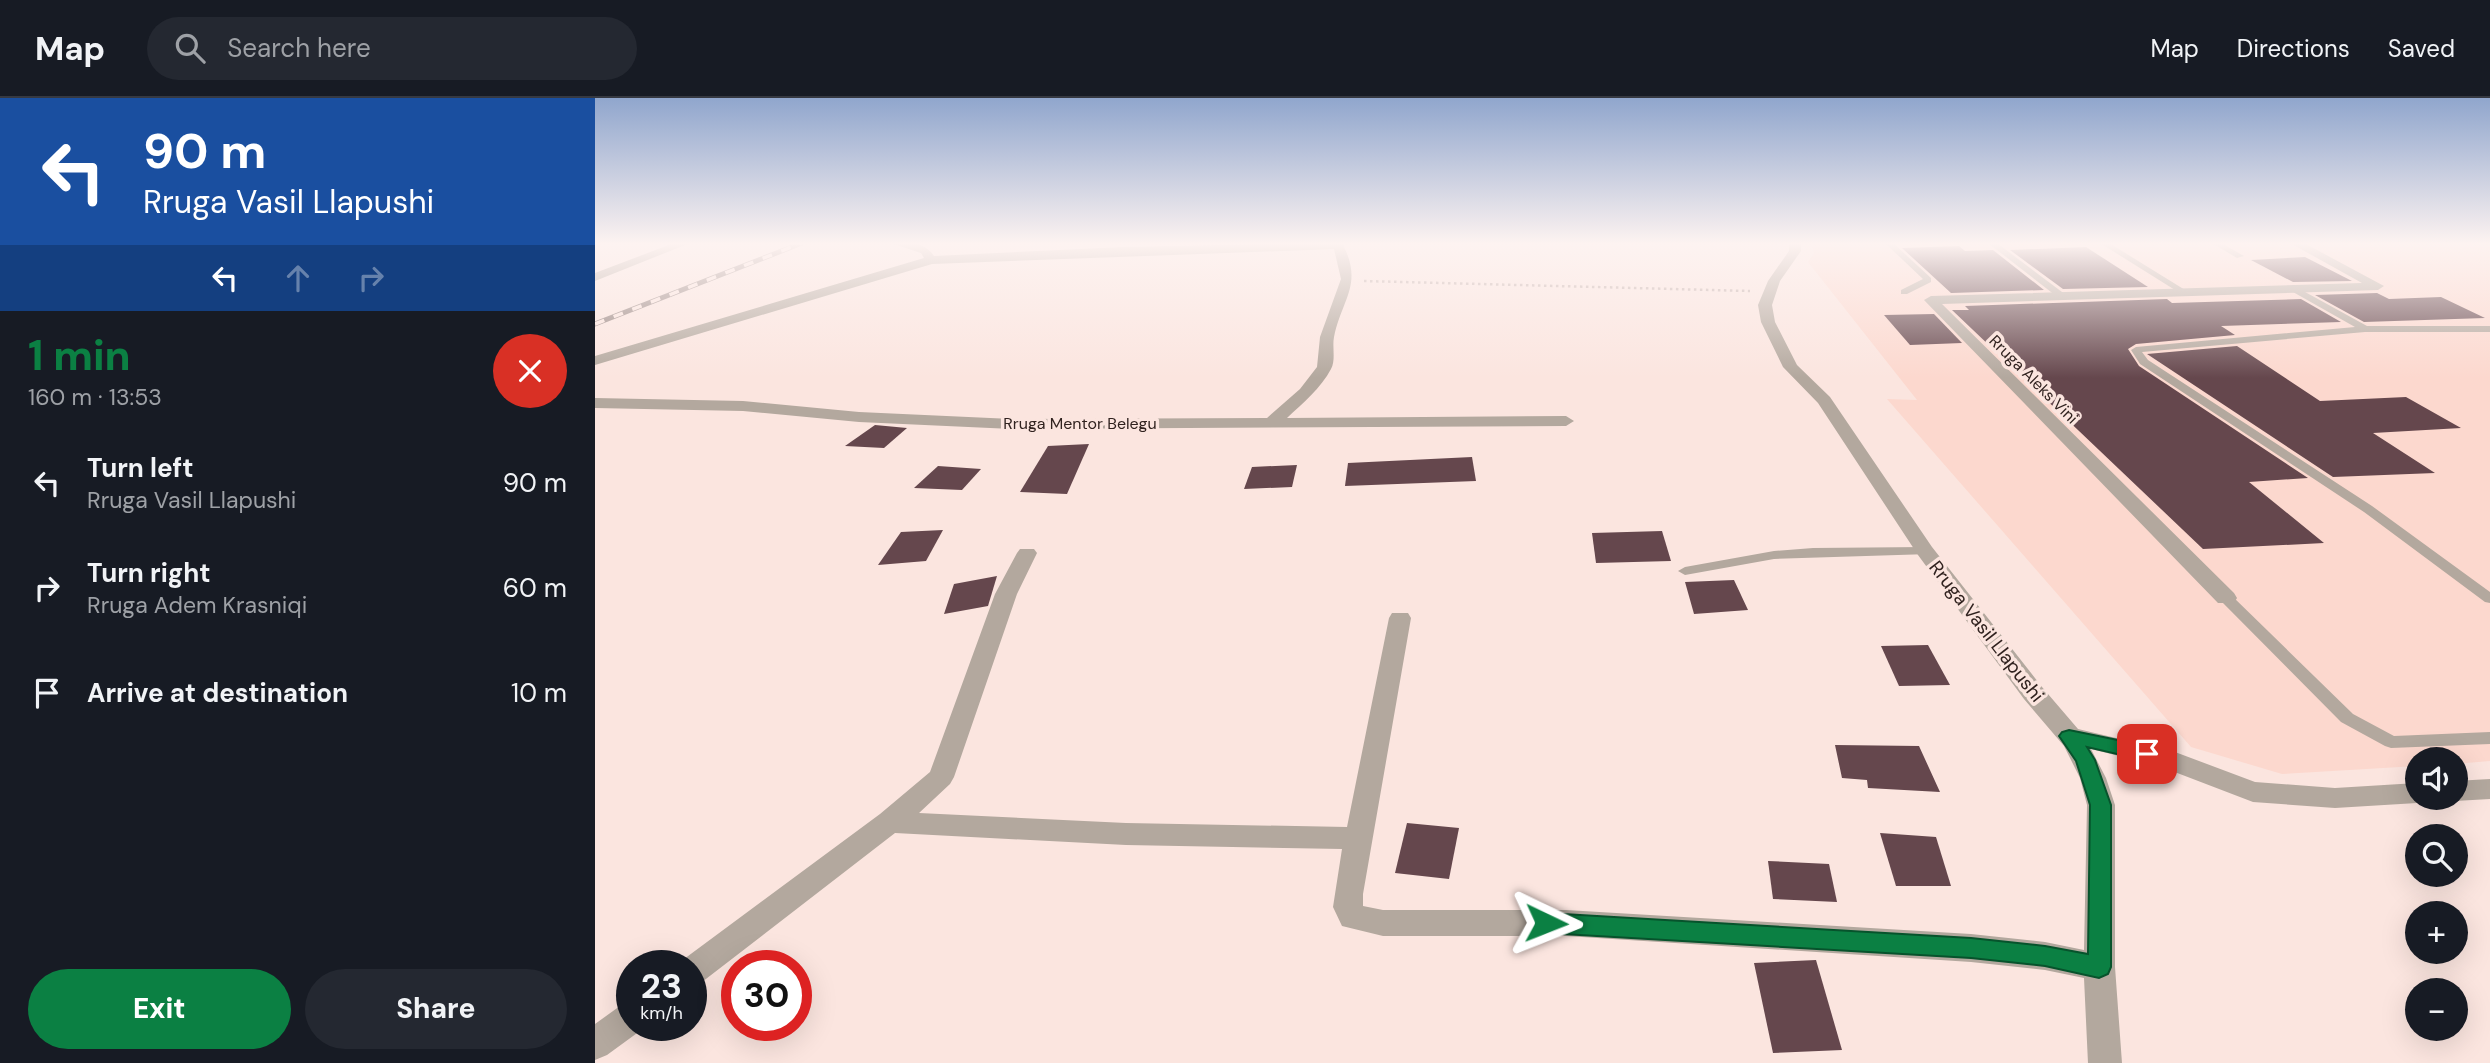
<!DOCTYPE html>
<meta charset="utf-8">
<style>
body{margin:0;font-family:"DM Sans",sans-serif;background:#242831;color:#f1f3f6;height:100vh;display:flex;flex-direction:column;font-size:26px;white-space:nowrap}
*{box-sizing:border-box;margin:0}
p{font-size:23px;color:#9ea1a6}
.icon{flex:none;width:38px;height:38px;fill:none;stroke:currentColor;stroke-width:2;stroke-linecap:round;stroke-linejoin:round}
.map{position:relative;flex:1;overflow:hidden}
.sheet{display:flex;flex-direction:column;background:#171b24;width:595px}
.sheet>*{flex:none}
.top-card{background:#1a4fa0;color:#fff;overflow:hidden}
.fabs{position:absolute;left:1810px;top:649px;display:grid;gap:14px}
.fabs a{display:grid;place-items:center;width:63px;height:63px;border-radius:50%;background:#171b24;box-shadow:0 7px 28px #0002;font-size:35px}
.speed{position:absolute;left:21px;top:852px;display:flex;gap:14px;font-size:35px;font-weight:700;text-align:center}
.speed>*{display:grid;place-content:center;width:91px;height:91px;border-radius:50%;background:#171b24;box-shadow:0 7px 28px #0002;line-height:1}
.speed small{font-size:18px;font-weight:400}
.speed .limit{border:10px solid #d22;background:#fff;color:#111}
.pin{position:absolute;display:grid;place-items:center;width:60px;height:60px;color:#fff;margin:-30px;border-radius:14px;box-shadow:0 4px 10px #0006}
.me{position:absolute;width:77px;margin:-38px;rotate:92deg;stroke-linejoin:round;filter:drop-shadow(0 0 5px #0008)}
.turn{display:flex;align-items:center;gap:24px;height:147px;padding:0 28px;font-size:32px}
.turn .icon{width:91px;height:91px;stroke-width:2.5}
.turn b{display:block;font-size:49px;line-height:60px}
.lanes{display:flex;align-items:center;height:66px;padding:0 28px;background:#0003;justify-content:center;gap:35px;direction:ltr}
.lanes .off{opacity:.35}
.round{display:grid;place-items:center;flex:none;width:74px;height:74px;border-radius:37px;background:#242831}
.headline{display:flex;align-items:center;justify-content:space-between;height:119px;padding:0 28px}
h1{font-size:42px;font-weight:800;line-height:52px;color:#0b8043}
.action{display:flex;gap:14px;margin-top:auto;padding:14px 28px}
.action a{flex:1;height:80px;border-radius:42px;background:#0b8043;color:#fff;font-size:28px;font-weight:800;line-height:80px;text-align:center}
.action a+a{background:#242831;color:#f1f3f6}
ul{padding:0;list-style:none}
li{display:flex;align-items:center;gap:21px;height:105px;padding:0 28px}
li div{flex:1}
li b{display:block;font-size:26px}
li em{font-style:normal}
header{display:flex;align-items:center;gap:42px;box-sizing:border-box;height:98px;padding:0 35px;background:#171b24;border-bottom:2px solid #363941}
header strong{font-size:33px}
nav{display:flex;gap:38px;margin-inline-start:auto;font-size:24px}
.search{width:490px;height:63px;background:#242831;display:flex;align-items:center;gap:18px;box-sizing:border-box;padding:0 24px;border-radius:38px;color:#9ea1a6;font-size:26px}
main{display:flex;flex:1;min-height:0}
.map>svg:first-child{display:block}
.built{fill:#fcd8ce}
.building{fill:#65474d}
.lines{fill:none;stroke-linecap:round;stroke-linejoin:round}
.path{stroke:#baa7a2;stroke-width:2.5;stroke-dasharray:2.5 3.5;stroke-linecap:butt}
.lane{fill:#b3a89e;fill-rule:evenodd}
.street{fill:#b3a89e;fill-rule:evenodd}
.rail-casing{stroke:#94827e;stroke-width:5}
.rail{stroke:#fbe5df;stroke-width:3.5;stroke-dasharray:10;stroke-linecap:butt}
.route{fill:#0b8043;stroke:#07532c;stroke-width:2}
.labels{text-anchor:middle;stroke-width:7;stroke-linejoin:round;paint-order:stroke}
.far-street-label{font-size:16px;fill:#30221f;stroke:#fbe5df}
.street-label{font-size:19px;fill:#30221f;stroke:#fbe5df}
</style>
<header>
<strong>Map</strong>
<div class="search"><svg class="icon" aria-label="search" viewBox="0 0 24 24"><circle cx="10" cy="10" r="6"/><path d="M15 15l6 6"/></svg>Search here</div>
<nav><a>Map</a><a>Directions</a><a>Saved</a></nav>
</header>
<main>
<section class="sheet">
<div class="top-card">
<div class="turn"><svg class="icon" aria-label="left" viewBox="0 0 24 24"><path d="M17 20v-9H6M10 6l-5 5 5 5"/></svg><div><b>90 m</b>Rruga Vasil Llapushi</div></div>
<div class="lanes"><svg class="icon" aria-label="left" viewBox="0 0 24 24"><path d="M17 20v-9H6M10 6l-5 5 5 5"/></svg><svg class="icon off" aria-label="ahead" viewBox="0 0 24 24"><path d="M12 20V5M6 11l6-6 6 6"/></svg><svg class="icon off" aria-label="right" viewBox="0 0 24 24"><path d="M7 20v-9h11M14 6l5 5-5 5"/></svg></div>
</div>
<div class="headline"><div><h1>1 min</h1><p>160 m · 13:53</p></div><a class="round" style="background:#d93025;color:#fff"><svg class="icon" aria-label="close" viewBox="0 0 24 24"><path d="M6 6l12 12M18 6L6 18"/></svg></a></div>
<ul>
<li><svg class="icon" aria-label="left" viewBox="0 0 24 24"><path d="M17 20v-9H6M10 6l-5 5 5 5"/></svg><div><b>Turn left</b><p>Rruga Vasil Llapushi</p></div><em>90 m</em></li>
<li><svg class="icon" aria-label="right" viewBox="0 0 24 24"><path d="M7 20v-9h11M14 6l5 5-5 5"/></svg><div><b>Turn right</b><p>Rruga Adem Krasniqi</p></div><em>60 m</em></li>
<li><svg class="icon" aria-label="arrive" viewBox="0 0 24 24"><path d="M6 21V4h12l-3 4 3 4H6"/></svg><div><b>Arrive at destination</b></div><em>10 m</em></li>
</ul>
<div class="action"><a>Exit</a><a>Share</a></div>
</section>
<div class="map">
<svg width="1895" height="965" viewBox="0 0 1895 965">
<rect width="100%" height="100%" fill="#fbe5df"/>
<polygon class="built" points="1216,145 1895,145 1895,663 1860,666 1860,662 1822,662 1822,668 1687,676 1596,649 1292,301 1322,302 1213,164 1219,155"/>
<g class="building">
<polygon points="1364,148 1370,153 1398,152 1449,192 1356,195 1307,150"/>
<polygon points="1491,149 1553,189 1468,191 1415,152"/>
<polygon points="1710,159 1757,183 1698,184 1656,162"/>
<polygon points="1782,195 1794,201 1846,199 1890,220 1769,224 1720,197"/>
<polygon points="1572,201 1577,205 1706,201 1746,224 1626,228 1640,237 1541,246 1533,251 1544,268 1713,380 1654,384 1729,445 1608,451 1357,212 1374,212 1370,208"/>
<polygon points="1339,216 1367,245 1315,247 1289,217"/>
<polygon points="1642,248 1725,303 1811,299 1866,330 1778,335 1840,375 1738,379 1552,256"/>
<polygon points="280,327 312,330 289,350 250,348"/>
<polygon points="494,346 472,396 425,394 453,348"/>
<polygon points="877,359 881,383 750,388 753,365"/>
<polygon points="702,367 697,389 649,391 657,369"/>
<polygon points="343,368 386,371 367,392 319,390"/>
<polygon points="348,432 331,463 283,467 306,434"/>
<polygon points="1067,433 1076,463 1001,465 997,435"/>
<polygon points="402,478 393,508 349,516 359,486"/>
<polygon points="1139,482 1153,512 1099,516 1090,484"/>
<polygon points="1333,547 1355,587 1304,588 1286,548"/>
<polygon points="1240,647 1324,648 1345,694 1273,690 1272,682 1247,680"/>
<polygon points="812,725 864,730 854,781 800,775"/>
<polygon points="1285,735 1341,739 1356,788 1301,788"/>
<polygon points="1173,763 1234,766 1242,804 1178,801"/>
<polygon points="1221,862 1247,952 1178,955 1159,865"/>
</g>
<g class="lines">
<polyline class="path" points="769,183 1155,193"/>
<g class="lane">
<polygon points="1290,145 1298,145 1336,180 1336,184 1312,196 1306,196 1306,192 1328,181"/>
<polygon points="1393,145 1402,145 1471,197 1471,201 1465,201"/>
<polygon points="1505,145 1514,145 1595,195 1588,197"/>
<polygon points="1617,145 1626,145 1649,158 1642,160"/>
<polygon points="1701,189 1772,228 1895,228 1895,234 1770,234 1547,254 1553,262 1777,408 1895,494 1895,505 1890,504 1769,414 1545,266 1536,252 1541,249 1760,229 1698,194 1697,192"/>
<polygon points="1330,449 1335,450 1337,453 1335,456 1179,461 1090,477 1083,473 1090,469 1179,453 1218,450"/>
<polygon points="1631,496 1636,497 1758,616 1799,638 1895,634 1895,646 1796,650 1790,648 1746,624 1626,503 1624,500 1626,497"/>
</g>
<g class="street">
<polygon points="79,145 95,145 0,183 0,175"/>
<path d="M296,145C312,144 330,144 339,158L529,149L747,145C769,186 747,200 739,239C737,249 741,262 736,271C726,290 708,305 692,320L971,318L979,323L971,328L417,331L264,324L148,313L0,310V300L148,303L264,314L417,321L672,320L705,291L722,269L725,239L746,181L739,151L337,166L0,267V258L329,160L326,155Z"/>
<polygon points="1194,145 1206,145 1206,153 1185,183 1177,207 1180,224 1202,267 1235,299 1337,449 1447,589 1483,631 1580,654 1660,684 1740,690 1822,685 1822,700 1833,700 1822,705 1740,710 1658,704 1564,668 1496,651 1511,680 1520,707 1520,869 1527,965 1493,965 1489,880 1450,872 1376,864 971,838 788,838 747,828 738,809 747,751 531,747 300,735 107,884 96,888 96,868 83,868 85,864 285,716 335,674 400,496 422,455 425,451 439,451 442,455 422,496 359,679 355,686 324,715 531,725 752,729 794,520 797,515 813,515 816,520 768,796 768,808 788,812 971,812 1376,836 1450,844 1489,852 1492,707 1485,680 1469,648 1429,601 1323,457 1223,305 1188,269 1166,224 1163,207 1173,183 1194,153"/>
<polygon points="1695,145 1709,145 1789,188 1783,192 1347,206 1639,495 1642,500 1639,505 1623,505 1329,202 1336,198 1767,185"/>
<polygon points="1895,681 1895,701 1860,703 1850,700 1860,700 1860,683"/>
<polygon points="37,904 37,928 50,928 49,930 12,957 0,962 0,926 25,908"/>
</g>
<g class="rail-casing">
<polyline id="rail" points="0,226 207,145"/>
</g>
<use href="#rail" class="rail"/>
</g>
<linearGradient id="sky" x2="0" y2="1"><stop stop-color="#90a6cd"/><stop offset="0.52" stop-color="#fdf3f1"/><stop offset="1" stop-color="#fdf3f1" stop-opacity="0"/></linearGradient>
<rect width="1895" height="280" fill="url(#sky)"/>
<polygon class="route" points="1474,632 1552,648 1559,651 1562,656 1559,661 1552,663 1492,649 1500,662 1516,707 1516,869 1513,876 1504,880 1450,868 1376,860 951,835 943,832 940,825 943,818 951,815 1376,840 1450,848 1493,856 1495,707 1481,663 1464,638 1467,634"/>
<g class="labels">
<g class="far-street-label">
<text transform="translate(1439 281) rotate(45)" y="6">Rruga Aleks Vini</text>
<text x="485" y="331">Rruga Mentor Belegu</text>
</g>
<g class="street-label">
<text transform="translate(1392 533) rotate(52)" y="7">Rruga Vasil Llapushi</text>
</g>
</g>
</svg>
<div class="fabs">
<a><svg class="icon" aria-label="sound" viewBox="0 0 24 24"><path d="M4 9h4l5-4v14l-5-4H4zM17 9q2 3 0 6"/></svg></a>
<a><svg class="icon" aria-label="search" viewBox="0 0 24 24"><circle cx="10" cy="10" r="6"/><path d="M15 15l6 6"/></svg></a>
<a>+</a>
<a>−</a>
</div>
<div class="speed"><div>23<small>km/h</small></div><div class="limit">30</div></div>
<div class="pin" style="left:1552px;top:656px;background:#d93025"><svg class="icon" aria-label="arrive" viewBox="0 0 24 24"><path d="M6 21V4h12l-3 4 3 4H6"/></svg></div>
<svg class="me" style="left:951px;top:825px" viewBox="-20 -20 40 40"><path d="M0-17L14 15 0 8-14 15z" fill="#0b8043" stroke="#fff" stroke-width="4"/></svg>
</div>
</main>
